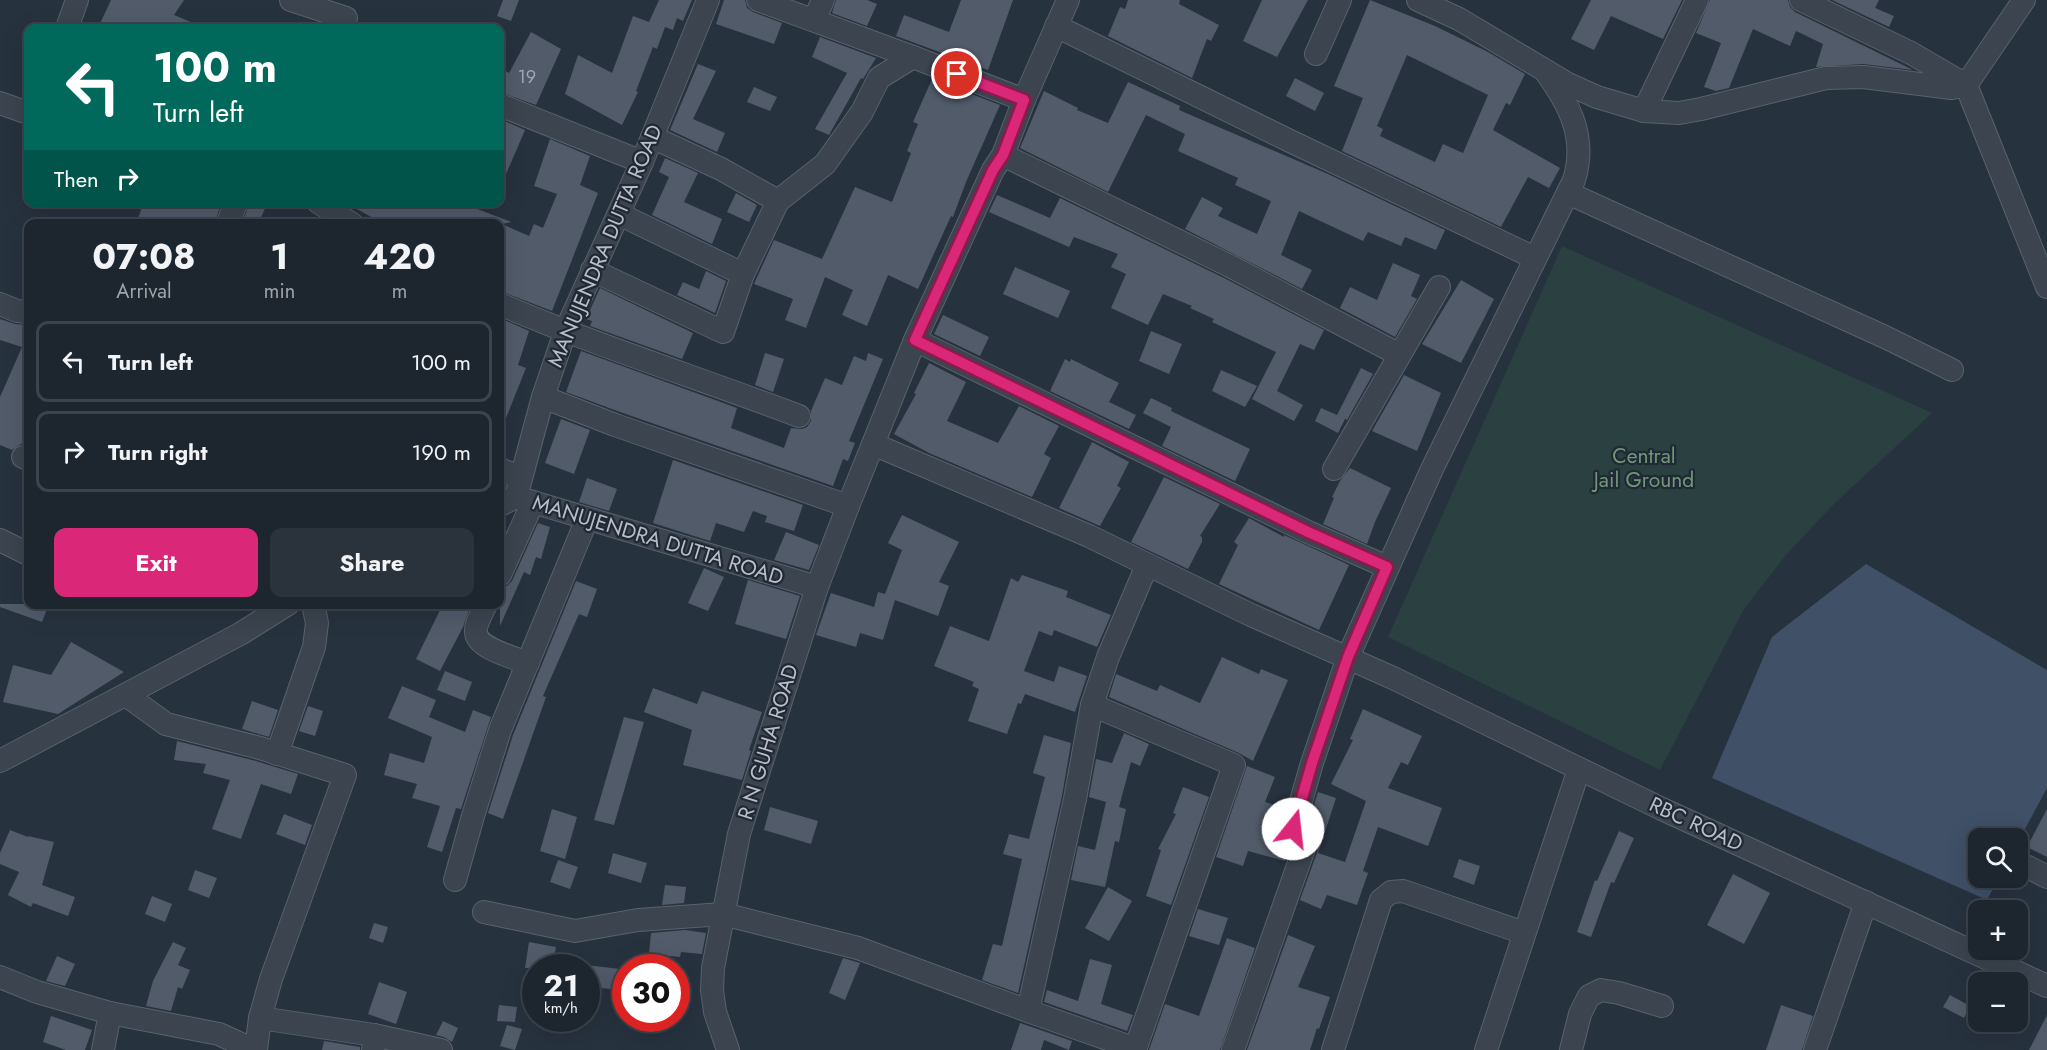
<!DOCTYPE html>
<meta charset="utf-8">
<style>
body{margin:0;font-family:Jost,sans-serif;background:#2a323b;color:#f1f3f6;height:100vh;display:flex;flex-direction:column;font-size:22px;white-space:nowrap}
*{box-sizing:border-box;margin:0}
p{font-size:20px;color:#a0a5aa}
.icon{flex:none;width:33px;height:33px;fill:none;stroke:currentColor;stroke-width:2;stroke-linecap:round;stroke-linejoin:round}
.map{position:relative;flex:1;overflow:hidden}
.drawer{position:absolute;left:24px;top:219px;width:480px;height:390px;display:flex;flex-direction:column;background:#1d262f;border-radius:12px;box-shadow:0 6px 24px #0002,0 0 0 2px #3b434b}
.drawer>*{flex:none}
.banner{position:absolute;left:24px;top:24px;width:480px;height:183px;border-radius:12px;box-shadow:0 6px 24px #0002,0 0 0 2px #3b434b;background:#00695c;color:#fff;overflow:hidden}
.controls{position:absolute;left:1968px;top:828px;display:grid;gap:12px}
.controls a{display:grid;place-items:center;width:60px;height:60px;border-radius:12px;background:#1d262f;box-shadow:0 6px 24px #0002,0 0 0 2px #3b434b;font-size:30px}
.speed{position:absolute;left:522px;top:954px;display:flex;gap:12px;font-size:30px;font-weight:700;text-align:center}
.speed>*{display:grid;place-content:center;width:78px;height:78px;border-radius:50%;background:#1d262f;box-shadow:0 6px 24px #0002,0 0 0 2px #3b434b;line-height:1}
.speed small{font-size:15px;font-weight:400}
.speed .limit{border:9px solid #d22;background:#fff;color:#111}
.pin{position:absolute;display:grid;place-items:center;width:51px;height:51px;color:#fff;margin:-26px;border:3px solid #fff;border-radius:50%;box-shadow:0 2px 6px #0007}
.me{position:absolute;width:66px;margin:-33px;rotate:16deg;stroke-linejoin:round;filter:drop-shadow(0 0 4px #0008)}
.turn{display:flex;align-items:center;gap:21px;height:126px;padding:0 30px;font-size:27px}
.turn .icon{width:78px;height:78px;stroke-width:2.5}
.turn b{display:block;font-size:42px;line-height:51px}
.then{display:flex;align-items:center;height:57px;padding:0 30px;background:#0003;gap:12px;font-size:22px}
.eta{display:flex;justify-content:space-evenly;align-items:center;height:102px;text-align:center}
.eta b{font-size:36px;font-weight:700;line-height:42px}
.action{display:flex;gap:12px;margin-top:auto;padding:12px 30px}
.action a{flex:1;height:69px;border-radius:12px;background:#db2777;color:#fff;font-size:24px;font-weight:700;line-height:69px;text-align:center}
.action a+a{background:#2a323b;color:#f1f3f6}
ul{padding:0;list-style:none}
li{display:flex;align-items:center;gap:18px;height:81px;margin:0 12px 9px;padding:0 18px;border:3px solid #3b434b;border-radius:12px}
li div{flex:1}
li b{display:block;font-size:22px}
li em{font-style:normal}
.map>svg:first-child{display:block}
.green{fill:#2a4041}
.water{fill:#3f5067}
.building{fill:#515b6a;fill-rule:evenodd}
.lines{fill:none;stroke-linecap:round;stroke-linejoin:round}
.minor-casing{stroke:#59626d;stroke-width:24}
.minor{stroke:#3b444f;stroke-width:22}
.route-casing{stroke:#8e194d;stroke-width:15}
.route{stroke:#db2777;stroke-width:10}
.labels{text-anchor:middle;stroke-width:4.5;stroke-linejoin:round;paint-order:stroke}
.number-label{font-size:18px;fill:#9ea6b2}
.street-label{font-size:21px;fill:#b8bfca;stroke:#202934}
.park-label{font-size:21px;fill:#719979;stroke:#202934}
</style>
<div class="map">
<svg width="2047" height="1050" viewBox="0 0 2047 1050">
<rect width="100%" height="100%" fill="#27323f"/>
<polygon class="green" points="1562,246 1932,413 1834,504 1786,555 1744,609 1660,770 1388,637"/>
<polygon class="water" points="1866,564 2047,670 2047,788 2018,842 2018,838 1978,838 1978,878 1999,878 1987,900 1712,778 1772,637"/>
<g class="building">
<polygon points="111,0 184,0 174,15 205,28 98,28"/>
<polygon points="503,0 519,0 511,21 497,16"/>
<polygon points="659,0 692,0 683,21 677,18 673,30 665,27 657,49 653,47 636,91 638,92 622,125 565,94 578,55 612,73 633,16 649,22"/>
<polygon points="724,0 745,0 747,8 753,12 782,23 774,44 716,24"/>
<polygon points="836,0 867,0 877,4 867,26 832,13"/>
<polygon points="961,0 1013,0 988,70 896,36 904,15 949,32"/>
<polygon points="1128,0 1180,0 1179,4 1219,25 1211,41 1207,39 1192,78 1108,36 1120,7 1125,9"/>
<polygon points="1262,0 1308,0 1277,57 1243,41"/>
<path d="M1370,0L1435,26L1488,52L1525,74L1510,105L1506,103L1493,130L1560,168L1549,188L1528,177L1501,227L1342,151L1363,98L1334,86ZM1407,55L1488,95L1463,153L1443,144L1435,162L1380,136L1383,129L1377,126Z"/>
<polygon points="1591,0 1682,0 1663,39 1611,16 1594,50 1571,39"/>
<polygon points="1710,0 1788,0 1790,7 1795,12 1913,70 1863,64 1816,67 1823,44 1796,31 1790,46 1753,29 1729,88 1716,91 1704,87 1721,43 1696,33"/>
<polygon points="1832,0 1879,0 1875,8 1894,16 1889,27"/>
<polygon points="531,32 561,49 536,105 500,92 500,68 509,73"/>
<polygon points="820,37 876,58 863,79 861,78 829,135 815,129 847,73 812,57"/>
<polygon points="698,64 716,71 693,119 725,133 717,152 670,130"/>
<polygon points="1295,78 1324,93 1315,111 1286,96"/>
<polygon points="932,79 1000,105 966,182 953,217 951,216 918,289 888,275 867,326 842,315 853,290 825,277 806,328 785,320 793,299 754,284 774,240 822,259 855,187 892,202 911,153 907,151 918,124 913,122"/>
<polygon points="1128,82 1180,106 1179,110 1328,174 1445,230 1436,250 1405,237 1401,246 1368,232 1363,241 1299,211 1281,255 1312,270 1302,289 1185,229 1202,197 1223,208 1218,216 1257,234 1271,201 1235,185 1238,178 1178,151 1185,134 1146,115 1108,192 1020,148 1044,91 1078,108 1077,110 1108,123"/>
<polygon points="754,87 777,97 770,111 747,102"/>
<polygon points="500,119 525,130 500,188"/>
<polygon points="550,139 590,156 580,185 598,193 552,311 500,291 500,224 384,224 344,202 459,202 511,222 502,224 529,236 534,224 543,228 557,194 534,186"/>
<polygon points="665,158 698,173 684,202 722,219 712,244 652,215 669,177 659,172"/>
<polygon points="736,193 757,205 749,222 727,212"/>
<polygon points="997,195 1050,218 1060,198 1224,278 1324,330 1314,350 1300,344 1277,391 1303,405 1294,421 1252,399 1276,352 1212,322 1214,319 1190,308 1192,306 1163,294 1148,325 1111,308 1126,274 1111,267 1118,254 1074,237 1069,247 989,212"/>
<polygon points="144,202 222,202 214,224 136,224"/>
<polygon points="250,202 268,202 258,224 248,224 243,221"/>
<polygon points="1393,263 1420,275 1411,296 1417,299 1395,337 1340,308 1350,287 1377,300"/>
<polygon points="1015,267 1070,291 1058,318 1003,294"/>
<polygon points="706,271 726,281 715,313 677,295 683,282 699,289"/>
<polygon points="1461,280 1494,299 1461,363 1422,344"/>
<polygon points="600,288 693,333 682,359 590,326 592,321 586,319"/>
<polygon points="943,315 989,337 980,356 934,334"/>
<polygon points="500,318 529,331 518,365 526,368 500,433"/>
<polygon points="0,319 15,324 28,325 28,445 21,444 12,450 0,445 0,397 22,347 0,340"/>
<polygon points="1151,331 1182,344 1169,374 1139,361"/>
<polygon points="581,351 737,408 731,428 784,448 791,428 802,429 807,427 811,421 811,411 825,378 842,385 854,356 866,361 868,353 883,359 849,441 855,443 848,461 843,459 833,486 620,412 566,392"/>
<polygon points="765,353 784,359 773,392 755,385"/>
<polygon points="1065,359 1070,362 1071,359 1119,383 1109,402 1136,415 1129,429 1050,391"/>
<polygon points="929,363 966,382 947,421 998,443 1019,406 1059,426 1044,454 1051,458 1032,497 929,453 894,434 916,394 914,393"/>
<polygon points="1361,368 1373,374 1347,420 1342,417 1345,419 1338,433 1315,421 1321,408 1337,415"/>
<polygon points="1221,370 1257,386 1245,407 1212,391"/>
<polygon points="1404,375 1441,393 1417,451 1372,431"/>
<polygon points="1151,398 1172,408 1171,411 1250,449 1235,481 1162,446 1171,427 1143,413"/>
<polygon points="561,419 590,430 574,474 545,463"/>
<polygon points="1092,442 1129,462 1117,486 1121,488 1100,526 1059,508"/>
<polygon points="673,460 803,505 794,531 765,522 767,516 753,511 744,532 716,523 710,541 653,523"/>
<polygon points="1350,468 1391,488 1375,522 1367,544 1323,524 1334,498 1332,497 1340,481"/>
<polygon points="1164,477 1220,504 1200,536 1202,537 1202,542 1188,569 1131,542"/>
<polygon points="587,478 617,489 609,511 579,502"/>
<polygon points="902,515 959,542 939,582 949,586 938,616 895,600 883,640 860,633 856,647 816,635 831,593 874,607 878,592 885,594 902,550 888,543"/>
<polygon points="1249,518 1284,537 1284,535 1349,565 1319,630 1219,584 1238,545 1234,542"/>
<polygon points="538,523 550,527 541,559 536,557 530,575 524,572 500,626 500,588 507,586 512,581"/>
<polygon points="786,532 819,545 809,570 774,560"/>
<polygon points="704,568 724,577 708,611 688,603"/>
<polygon points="1022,575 1068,591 1066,597 1111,615 1097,647 1054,630 1052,636 1039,631 1024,671 1054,682 1059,666 1087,676 1075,712 1025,694 1021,704 1018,703 1007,734 968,721 979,689 972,686 974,682 934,666 950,626 989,641 1011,578 1018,582"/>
<polygon points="748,580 800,596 786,639 735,624"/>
<polygon points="576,581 597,589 587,617 579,614 543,696 546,697 503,819 488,813 513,735"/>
<polygon points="0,604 49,604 42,622 0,607"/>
<polygon points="443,604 471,604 463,627 440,671 416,659"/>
<polygon points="71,642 124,672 58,714 3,702 13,665 51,675"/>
<polygon points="1222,657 1259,674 1261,669 1288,680 1253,761 1239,753 1109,697 1116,674 1157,691 1160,685 1200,703"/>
<polygon points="445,671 472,682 465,701 437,690"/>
<polygon points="402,686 436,700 429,717 465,732 473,710 491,717 461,809 456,808 442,852 427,847 440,806 412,798 417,784 384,775 390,753 424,763 432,737 388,718"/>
<polygon points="653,688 697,704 702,691 762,712 749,750 751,751 742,780 683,765 692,730 644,712"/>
<polygon points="252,701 278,710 269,737 242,729"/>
<polygon points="308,706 323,711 315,736 299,731"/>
<polygon points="1363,709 1422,736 1408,765 1401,762 1388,788 1442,808 1428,846 1378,827 1363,871 1368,873 1357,905 1327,895 1321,909 1300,900 1320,844 1320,836 1308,824 1318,792 1336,798 1318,853 1345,862 1366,801 1331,784 1353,740 1350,739"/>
<polygon points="624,717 644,722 614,825 594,820"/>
<polygon points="1124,733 1149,744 1140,766 1131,762 1119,807 1126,809 1119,842 1115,841 1105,887 1071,880 1078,846 1095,850 1106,802 1089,797 1096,759 1112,763"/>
<polygon points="1044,735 1071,743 1062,796 1018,993 982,980 993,944 1002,946 1022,859 1003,854 1009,834 1029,839 1045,777 1033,773"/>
<polygon points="177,741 256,761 298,774 291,794 261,784 241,839 212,829 230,780 203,773 206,764 174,760"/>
<polygon points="1247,766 1275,777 1265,802 1285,808 1280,832 1291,845 1285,861 1248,851 1243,866 1216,857"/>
<polygon points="1183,787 1209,797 1171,905 1146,896 1161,850 1158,849 1176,814 1173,813"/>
<polygon points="770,807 818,821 811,844 764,830"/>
<polygon points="552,809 577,817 565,859 540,851"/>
<polygon points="2047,809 2047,857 2027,847"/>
<polygon points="284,814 312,825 305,845 276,834"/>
<polygon points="10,830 28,837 28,836 54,842 42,885 75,897 68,916 33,903 31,907 8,895 19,872 0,864 0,853"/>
<polygon points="1619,831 1634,838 1614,883 1611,882 1591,937 1577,932 1595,880 1597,881"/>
<polygon points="613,853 647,863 641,883 608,873"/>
<polygon points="1459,859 1480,866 1474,885 1453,877"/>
<polygon points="558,860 578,867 570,889 550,882"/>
<polygon points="195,870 217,878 209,898 188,890"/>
<polygon points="1733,874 1770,893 1744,944 1707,925"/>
<polygon points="665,885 686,887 684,903 662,905"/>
<polygon points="1108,887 1132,901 1109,941 1085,928"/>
<polygon points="152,896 172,904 165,922 145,914"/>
<polygon points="1198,909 1228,918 1219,945 1189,936"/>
<polygon points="374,923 388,927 383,943 369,938"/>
<polygon points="685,930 706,933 702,954 681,952 680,957 649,954 651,933"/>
<polygon points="1288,935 1315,946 1298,987 1330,997 1319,1029 1317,1028 1310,1050 1247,1050"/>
<polygon points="1227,938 1255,948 1220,1050 1149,1050 1165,1004 1199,1016"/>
<polygon points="173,942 186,948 178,965 190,970 182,989 178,987 171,1011 146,1006 153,981"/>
<polygon points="529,942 556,947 552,968 525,968"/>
<polygon points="57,956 75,964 65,986 46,981"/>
<polygon points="843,958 860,963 845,1000 829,993"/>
<polygon points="1090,959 1112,965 1101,1004 1133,1015 1127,1031 1044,1002 1047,990 1078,1001"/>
<polygon points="586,965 620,969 618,990 586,986"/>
<polygon points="379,982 407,992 396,1024 368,1014"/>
<polygon points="1950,995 1970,1006 1964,1018 1943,1007"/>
<polygon points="499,1005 517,1007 515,1022 497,1021"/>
<polygon points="1781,1005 1813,1016 1802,1050 1766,1050"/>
<polygon points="2047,1015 2047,1050 2029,1050"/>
<polygon points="51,1016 92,1030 85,1050 66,1050 43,1042"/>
<polygon points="443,1021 458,1028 452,1042 444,1037 436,1035"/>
<polygon points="1020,1023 1072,1041 1069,1050 1044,1040 1041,1050 1011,1050"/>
<polygon points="507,1025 522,1029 515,1050 500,1046"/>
<polygon points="324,1041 360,1047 360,1050 322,1050"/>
</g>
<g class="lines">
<g class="minor-casing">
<g id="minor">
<polyline points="291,0 346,18 344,28"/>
<polyline points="758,0 913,57 1024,100"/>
<polyline points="1418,0 1459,19 1568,84 1597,97 1644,111 1679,113 1701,109 1826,78 1863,77 1952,88 1966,85 2024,0"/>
<polyline points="1801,0 1911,53 1966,85 2047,287"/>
<polyline points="814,20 823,0"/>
<polyline points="1056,26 1288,140 1535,258"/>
<polyline points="67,28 77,0"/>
<polyline points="1316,54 1340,0"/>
<polyline points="0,103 28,113"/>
<polyline points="500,105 642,162"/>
<polyline points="1644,111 1697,0"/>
<polyline points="652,137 721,169 778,201 825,164 862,112 879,78 913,57"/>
<polyline points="1003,155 1230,266 1398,354"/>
<polyline points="1568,193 1885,337 1952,370"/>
<polyline points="318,202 352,224"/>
<polyline points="619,214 743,274"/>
<polyline points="227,224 237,202"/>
<polyline points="592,270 723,332 743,274 778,201"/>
<polyline points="0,304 17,311 28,312"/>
<path d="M500,304C597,346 699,378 799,416"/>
<polyline points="915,340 1308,532 1387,567"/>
<polyline points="543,397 615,425 848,506"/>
<polyline points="873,444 1089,536 1251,615 1393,678 1662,809 2047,986"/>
<polyline points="23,457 28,459"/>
<polyline points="500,469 521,478"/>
<polyline points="1334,469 1439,287"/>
<polyline points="516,497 543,397 565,332 642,162 708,0"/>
<polyline points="500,505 516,497 817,587"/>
<polyline points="0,540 28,554"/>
<polyline points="500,575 533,502"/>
<path d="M486,604C483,612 475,623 476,632C476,648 515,658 528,663"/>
<polyline points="126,695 166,724 260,748 345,775 271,979 260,1018 256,1050"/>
<polyline points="1092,705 1075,799 1028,1011 1136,1049"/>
<polyline points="277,754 314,647 317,623 313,604"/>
<polyline points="0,761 240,634 288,604"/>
<polyline points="2028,867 2047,877"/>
<polyline points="455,880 473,816 500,730 587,519"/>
<polyline points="484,912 575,931 638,920 723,914 858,948 1028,1011"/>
<polyline points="0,977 37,992 110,1013 219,1034 254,1050"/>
<polyline points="260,1018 374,1035 373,1050"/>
<polyline points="374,1035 441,1050"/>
<polyline points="103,1050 110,1013"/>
<polyline points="728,1050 715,1012 712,990 713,968 739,834 817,587 848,506 915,340 993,170 1003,155 1024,100 1068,0"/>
<polyline points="1135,1050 1234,765 1092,705 1108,657 1147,565"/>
<path d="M1233,1050L1307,840L1293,829L1312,763L1348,657L1432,469L1574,180C1587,138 1570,105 1545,71"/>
<polyline points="1333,1050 1381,900 1391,892 1403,891 1524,933"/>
<polyline points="1486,1050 1579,769"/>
<polyline points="1571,1050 1580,1014 1589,996 1601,990 1619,993 1662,1006"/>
<polyline points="1815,1050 1866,902"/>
</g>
</g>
<use href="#minor" class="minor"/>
</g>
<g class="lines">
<g class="route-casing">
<polyline id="route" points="957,74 1024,100 1003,155 993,170 915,340 1308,532 1387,567 1348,657 1312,763 1293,829"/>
</g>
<use href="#route" class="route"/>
</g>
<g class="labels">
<g class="number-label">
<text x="527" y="83">19</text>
</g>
<g class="street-label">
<text transform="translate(605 246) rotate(-67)" y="7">MANUJENDRA DUTTA ROAD</text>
<text transform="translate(658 540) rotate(17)" y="7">MANUJENDRA DUTTA ROAD</text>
<text transform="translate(768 742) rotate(-73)" y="7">R N GUHA ROAD</text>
<text transform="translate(1696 824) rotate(25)" y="7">RBC ROAD</text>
</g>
<g class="park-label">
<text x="1644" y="463">Central<tspan x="1644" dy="24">Jail Ground</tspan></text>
</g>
</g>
</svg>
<div class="controls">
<a><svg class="icon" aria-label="search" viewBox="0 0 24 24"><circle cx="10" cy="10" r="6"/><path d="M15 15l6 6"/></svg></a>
<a>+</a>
<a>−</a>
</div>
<div class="speed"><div>21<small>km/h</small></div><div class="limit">30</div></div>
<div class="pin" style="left:957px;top:74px;background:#d93025"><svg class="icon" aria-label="arrive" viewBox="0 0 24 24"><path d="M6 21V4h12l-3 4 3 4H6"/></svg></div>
<svg class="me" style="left:1293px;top:829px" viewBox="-20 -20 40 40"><circle r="19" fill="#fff"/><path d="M0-13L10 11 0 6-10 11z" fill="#db2777"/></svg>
<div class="banner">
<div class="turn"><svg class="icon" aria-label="left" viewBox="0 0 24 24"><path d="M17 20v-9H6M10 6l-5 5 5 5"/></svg><div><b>100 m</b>Turn left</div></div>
<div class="then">Then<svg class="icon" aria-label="right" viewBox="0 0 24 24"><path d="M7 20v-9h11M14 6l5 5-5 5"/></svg></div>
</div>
<section class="drawer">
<div class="eta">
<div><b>07:08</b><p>Arrival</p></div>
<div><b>1</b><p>min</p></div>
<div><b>420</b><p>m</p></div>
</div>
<ul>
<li><svg class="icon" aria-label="left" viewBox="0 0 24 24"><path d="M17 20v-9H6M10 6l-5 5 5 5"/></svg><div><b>Turn left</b></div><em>100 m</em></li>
<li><svg class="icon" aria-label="right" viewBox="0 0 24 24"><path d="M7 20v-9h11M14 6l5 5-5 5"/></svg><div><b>Turn right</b></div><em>190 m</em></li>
</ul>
<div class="action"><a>Exit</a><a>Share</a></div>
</section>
</div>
